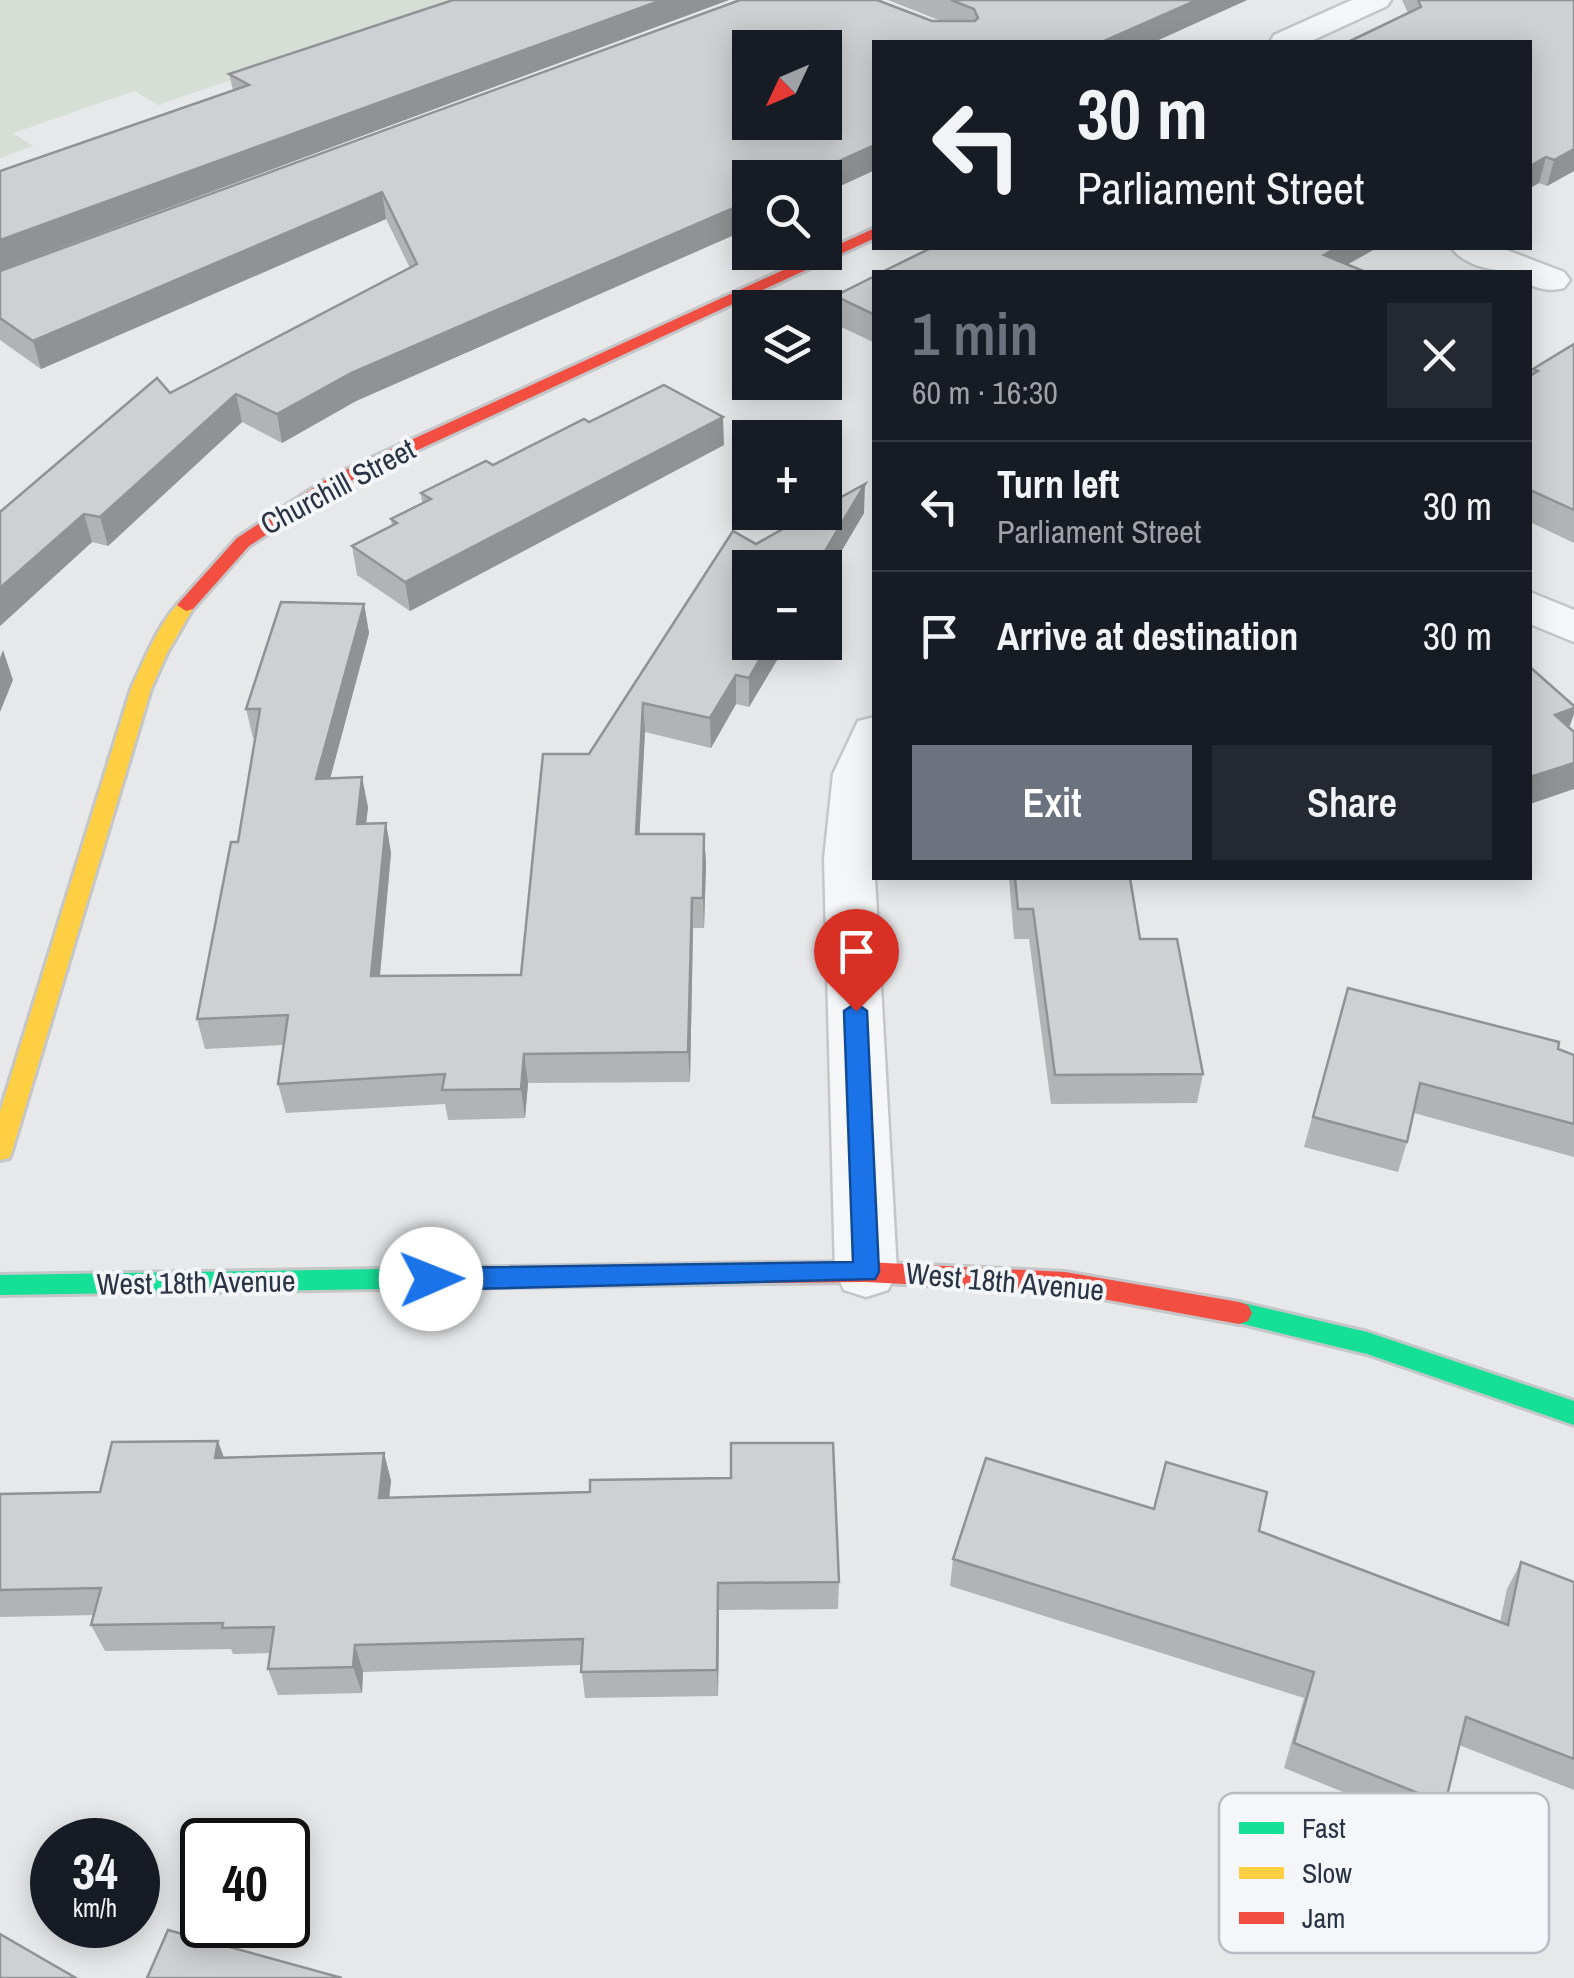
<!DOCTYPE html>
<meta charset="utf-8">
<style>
body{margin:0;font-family:"Archivo Narrow",sans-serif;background:#242831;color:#f1f3f6;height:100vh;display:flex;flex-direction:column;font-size:38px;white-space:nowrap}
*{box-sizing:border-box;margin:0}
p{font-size:32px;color:#9ea1a6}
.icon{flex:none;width:55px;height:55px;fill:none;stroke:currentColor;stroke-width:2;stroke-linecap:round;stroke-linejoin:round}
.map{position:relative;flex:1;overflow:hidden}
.side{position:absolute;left:872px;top:270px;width:660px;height:610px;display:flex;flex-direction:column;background:#171b24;border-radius:0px;box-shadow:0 5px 25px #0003}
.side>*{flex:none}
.banner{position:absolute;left:872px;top:40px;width:660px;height:210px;border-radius:0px;box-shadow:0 5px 25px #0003;background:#171b24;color:#f1f3f6;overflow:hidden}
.needle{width:65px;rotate:226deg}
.tools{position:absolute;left:732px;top:30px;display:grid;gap:20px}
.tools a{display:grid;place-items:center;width:110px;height:110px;border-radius:0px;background:#171b24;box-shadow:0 5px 25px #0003;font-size:50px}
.speed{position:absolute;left:30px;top:1818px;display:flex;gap:20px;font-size:50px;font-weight:700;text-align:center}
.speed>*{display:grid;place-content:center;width:130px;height:130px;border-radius:50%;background:#171b24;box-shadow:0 5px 25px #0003;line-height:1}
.speed small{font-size:25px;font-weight:400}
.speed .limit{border:5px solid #111;border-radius:15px;background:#fff;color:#111}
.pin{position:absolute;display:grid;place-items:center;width:85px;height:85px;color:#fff;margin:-102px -42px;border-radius:50% 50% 50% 0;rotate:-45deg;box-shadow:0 0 10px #0007}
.pin .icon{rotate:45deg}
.me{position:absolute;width:110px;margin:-55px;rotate:89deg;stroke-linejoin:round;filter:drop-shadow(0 0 8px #0008)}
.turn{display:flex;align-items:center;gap:35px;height:210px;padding:0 40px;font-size:45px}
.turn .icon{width:130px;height:130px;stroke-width:2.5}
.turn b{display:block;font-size:70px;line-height:85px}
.round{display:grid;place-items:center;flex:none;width:105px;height:105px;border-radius:0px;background:#242831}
.summary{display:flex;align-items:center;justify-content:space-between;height:170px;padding:0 40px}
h1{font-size:60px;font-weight:600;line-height:75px;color:#6c737f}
.primary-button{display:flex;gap:20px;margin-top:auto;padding:20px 40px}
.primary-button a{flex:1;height:115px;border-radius:0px;background:#6c737f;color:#fff;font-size:40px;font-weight:600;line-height:115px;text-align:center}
.primary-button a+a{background:#242831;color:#f1f3f6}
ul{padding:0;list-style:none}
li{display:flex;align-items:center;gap:30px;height:130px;padding:0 40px;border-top:2px solid #363941}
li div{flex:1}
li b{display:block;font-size:38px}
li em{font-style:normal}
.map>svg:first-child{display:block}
.green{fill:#d6ded6}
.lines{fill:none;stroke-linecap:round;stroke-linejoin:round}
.street-casing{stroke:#c4c6c8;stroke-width:5}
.fast-casing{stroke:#c4c6c8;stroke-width:6}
.slow-casing{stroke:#c4c6c8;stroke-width:6}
.jam-casing{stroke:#c4c6c8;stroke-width:6}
.street{fill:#f5f6f7;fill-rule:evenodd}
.fast{fill:#16e098;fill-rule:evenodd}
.slow{fill:#ffcf43;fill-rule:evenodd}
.jam{fill:#f24e42;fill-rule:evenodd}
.wall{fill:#b1b3b5}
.shaded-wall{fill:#909294}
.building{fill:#ced0d3;stroke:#909294;stroke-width:2.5;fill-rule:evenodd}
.route{fill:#1a73e8;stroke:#114b97;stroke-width:2.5}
.labels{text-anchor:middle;stroke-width:8;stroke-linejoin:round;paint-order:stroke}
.street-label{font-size:30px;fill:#2b3445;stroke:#f4f6f9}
.key{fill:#f4f6f9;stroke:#b8bcc3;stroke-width:2.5}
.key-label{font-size:28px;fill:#2b3445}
</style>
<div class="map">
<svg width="1574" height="1978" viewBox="0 0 1574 1978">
<rect width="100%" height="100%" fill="#e6e8ea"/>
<polygon class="green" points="0,0 462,0 158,105 134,91 13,133 33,146 0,158"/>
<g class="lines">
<g class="street-casing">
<g id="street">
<polygon points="1352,0 1391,0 1387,6 1309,42 1270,42 1274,35"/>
<path d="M1452,248H1501L1564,272L1570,280L1564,288C1551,291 1543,290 1530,285V272C1505,272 1467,270 1452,248Z"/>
<polygon points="1530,592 1574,610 1574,642 1530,624"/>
<polygon points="875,717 875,878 897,1272 888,1290 866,1297 844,1290 835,1272 824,859 833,774 858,721"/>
</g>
</g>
<g class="fast-casing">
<g id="fast">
<polygon points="769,1263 778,1266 782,1273 778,1280 769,1283 0,1295 0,1275"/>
<polygon points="1239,1302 1367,1332 1574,1401 1574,1425 1367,1354 1230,1321 1226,1313 1230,1305"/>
</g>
</g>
<g class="slow-casing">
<path id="slow" d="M186,599L195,605L167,653L151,689L12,1151L9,1158L0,1160V1112L131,689C141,668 165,607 186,599Z"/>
</g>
<g class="jam-casing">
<g id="jam">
<polygon points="875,228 875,238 342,485 249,546 193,609 186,611 177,605 237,538 330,477"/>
<polygon points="866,1262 1065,1272 1239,1302 1248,1305 1252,1313 1248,1321 1239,1324 1065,1292 866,1282 769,1283 760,1280 756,1273 760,1266 769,1263"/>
</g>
</g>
<use href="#street" class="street"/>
<use href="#fast" class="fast"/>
<use href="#slow" class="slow"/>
<use href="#jam" class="jam"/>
</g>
<g class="wall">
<polygon points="453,0 729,0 0,270 0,171 233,90 229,74"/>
<polygon points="888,0 1247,0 1154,42 875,42 875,170 825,193 825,178 750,178 750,228 356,401 282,443 242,422 108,546 92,542 0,626 0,512 170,393 410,268 386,219 41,369 0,340 0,271 932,21 941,21"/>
<polygon points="1402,0 1574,0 1574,171 1547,186 1539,183 1530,188 1530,42 1408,13"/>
<polygon points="875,276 875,343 835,324 835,296"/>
<polygon points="1574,344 1574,543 1530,522 1530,376 1533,369"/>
<polygon points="589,422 724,445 410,611 357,575 352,546 392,526 391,519 422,503 421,493 493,465"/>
<polygon points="864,513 749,707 736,704 711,748 645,732 639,834 704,834 706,864 704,928 693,928 690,1082 528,1083 525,1118 448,1120 445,1104 286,1113 278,1084 283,1045 205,1049 197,1019 238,842 255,738 253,738 246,709 364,604 369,633 330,778 368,807 366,823 386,823 391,853 380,976 521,975 589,754 756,544"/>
<polygon points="1009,878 1130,878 1140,939 1203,1074 1197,1103 1051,1104 1029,939 1014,939"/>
<polygon points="1348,988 1574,1055 1574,1157 1414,1113 1407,1142 1398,1172 1304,1147"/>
<polygon points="384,1453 391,1481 389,1498 839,1582 838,1609 719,1610 718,1696 585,1698 581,1665 363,1672 362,1693 278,1695 268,1669 270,1653 233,1654 231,1649 105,1651 91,1625 94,1615 0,1617 0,1494 100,1492 224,1457"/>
<polygon points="1259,1531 1500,1622 1507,1589 1521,1562 1574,1582 1574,1790 1459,1745 1445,1804 1432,1828 1284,1768 1304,1698 950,1586 953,1559"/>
</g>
<g class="shaded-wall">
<polygon points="662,0 729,0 0,270 0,240"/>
<polygon points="1197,0 1247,0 1154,42 1102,42"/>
<polygon points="875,145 875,170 825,193 825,178 802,178"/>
<polygon points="1574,149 1574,171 1547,186 1554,160"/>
<polygon points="1546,157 1539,183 1530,188 1530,166"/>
<polygon points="382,192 386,219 41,369 33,341"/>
<polygon points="750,201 750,228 356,401 282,443 277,414 351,373"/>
<polygon points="1336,248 1377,248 1334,272 1324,255"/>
<polygon points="236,394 242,422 108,546 100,517"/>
<polygon points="723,417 724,445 410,611 405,582"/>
<polygon points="865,484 864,513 825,579 825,568 815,568"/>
<polygon points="84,514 92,542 0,626 0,588"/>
<polygon points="364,604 369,633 322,809 316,779"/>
<polygon points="770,642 788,642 749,707 749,678"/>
<polygon points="3,650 13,680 0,712 0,658"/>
<polygon points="736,675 736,704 711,748 710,718"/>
<polygon points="643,703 645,732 638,864 636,834"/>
<polygon points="1574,708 1574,714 1566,737 1555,715"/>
<polygon points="1574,763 1574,789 1530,804 1530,777"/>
<polygon points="362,777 368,807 363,853 357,824"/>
<polygon points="386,823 391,853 377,1006 371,976"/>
<polygon points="704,834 706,864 704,928 703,898"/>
<polygon points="692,898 693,928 690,1082 688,1052"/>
<polygon points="524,1054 528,1083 525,1118 521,1089"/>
<polygon points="218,1441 228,1469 215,1458"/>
<polygon points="384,1453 391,1481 386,1525 379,1498"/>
<polygon points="718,1583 719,1610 718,1696 717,1670"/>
<polygon points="355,1645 363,1672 362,1693 353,1667"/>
</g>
<g class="building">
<polygon points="453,0 662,0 0,240 0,171 249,85 229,74"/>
<path d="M740,0H877L932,21H975L978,18L974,9L951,0H1197L1102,42H875V145L802,178H750V201L351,373L277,414L236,394L100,517L84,514L0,588V512L157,378L170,393L417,264L382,192L33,341L0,318V271ZM750,48H825V122H750Z"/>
<polygon points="1418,0 1574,0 1574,149 1554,160 1546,157 1530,166 1530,42 1348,42 1421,7"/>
<polygon points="931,248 1336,248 1324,255 1361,270 1357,272 882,272"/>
<polygon points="875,276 875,315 835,296"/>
<polygon points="1574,344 1574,510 1530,490 1530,376 1538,371 1533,369"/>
<polygon points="664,385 723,417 405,582 352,546 397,523 391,519 431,499 421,493 486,461 493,465 584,419 589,422"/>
<polygon points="865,484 815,568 750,568 750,642 770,642 749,678 736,675 710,718 643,703 636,834 704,834 703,898 692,898 688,1052 524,1054 521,1089 442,1090 445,1074 278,1084 288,1015 197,1019 231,842 238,842 260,709 246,709 281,602 364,604 316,779 362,777 357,824 386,823 371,976 521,975 543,754 589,754 733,531 756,544 813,512 825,512 825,506"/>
<polygon points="1530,667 1574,706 1574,708 1555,715 1574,732 1574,763 1530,777"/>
<polygon points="1015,878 1130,878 1140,939 1177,939 1203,1074 1055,1075 1033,909 1018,909"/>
<polygon points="1348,988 1559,1042 1558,1049 1574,1055 1574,1124 1420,1083 1407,1142 1313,1117"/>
<polygon points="218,1441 215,1458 384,1453 379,1498 590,1492 590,1480 731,1478 731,1443 833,1443 839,1582 718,1583 717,1670 581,1672 583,1639 355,1645 353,1667 268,1669 274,1627 222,1628 223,1623 91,1625 101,1588 0,1590 0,1494 100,1492 112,1442"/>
<polygon points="986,1458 1154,1509 1166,1462 1267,1492 1259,1531 1508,1625 1521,1562 1574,1582 1574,1759 1466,1717 1445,1804 1294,1743 1314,1672 953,1559"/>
<polygon points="168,1930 342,1978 147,1978"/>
<polygon points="0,1934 76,1978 0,1978"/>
</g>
<polygon class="route" points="856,1003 867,1011 879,1272 875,1279 431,1290 422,1286 418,1279 422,1272 431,1268 853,1262 844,1011"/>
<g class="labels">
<g class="street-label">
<text transform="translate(338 487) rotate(-28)" y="10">Churchill Street</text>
<text transform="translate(1005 1282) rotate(5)" y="10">West 18th Avenue</text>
<text transform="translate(196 1283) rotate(-1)" y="10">West 18th Avenue</text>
</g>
</g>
<rect x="1219" y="1793" width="330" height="160" rx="15" class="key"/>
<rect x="1239" y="1822" width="45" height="12" fill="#16e098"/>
<rect x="1239" y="1867" width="45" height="12" fill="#ffcf43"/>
<rect x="1239" y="1912" width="45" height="12" fill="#f24e42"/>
<g class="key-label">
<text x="1302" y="1838">Fast</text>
<text x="1302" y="1883">Slow</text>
<text x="1302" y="1928">Jam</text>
</g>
</svg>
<div class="tools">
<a><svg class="needle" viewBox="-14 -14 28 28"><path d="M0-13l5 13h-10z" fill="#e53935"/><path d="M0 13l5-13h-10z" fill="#9ea1a6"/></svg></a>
<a><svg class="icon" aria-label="search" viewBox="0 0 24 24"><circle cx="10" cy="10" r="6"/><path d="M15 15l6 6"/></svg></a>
<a><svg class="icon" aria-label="layers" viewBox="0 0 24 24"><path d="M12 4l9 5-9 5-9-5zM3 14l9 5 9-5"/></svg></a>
<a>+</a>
<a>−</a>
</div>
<div class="speed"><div>34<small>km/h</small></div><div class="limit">40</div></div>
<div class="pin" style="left:856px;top:1011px;background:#d93025"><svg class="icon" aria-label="arrive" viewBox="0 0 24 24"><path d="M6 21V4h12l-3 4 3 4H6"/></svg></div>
<svg class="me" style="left:431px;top:1279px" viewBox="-20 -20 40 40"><circle r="19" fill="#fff"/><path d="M0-13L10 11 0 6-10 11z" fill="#1a73e8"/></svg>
<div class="banner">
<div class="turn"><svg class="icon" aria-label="left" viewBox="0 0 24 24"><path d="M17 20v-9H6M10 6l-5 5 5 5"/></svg><div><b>30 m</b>Parliament Street</div></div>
</div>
<section class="side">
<div class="summary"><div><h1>1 min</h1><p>60 m · 16:30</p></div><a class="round"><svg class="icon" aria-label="close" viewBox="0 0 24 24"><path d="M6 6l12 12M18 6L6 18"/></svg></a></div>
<ul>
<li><svg class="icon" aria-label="left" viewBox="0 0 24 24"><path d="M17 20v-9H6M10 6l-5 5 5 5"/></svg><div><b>Turn left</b><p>Parliament Street</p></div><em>30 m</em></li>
<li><svg class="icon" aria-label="arrive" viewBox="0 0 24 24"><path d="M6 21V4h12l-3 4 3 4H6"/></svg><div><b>Arrive at destination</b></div><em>30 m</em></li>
</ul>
<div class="primary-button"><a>Exit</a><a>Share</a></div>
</section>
</div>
